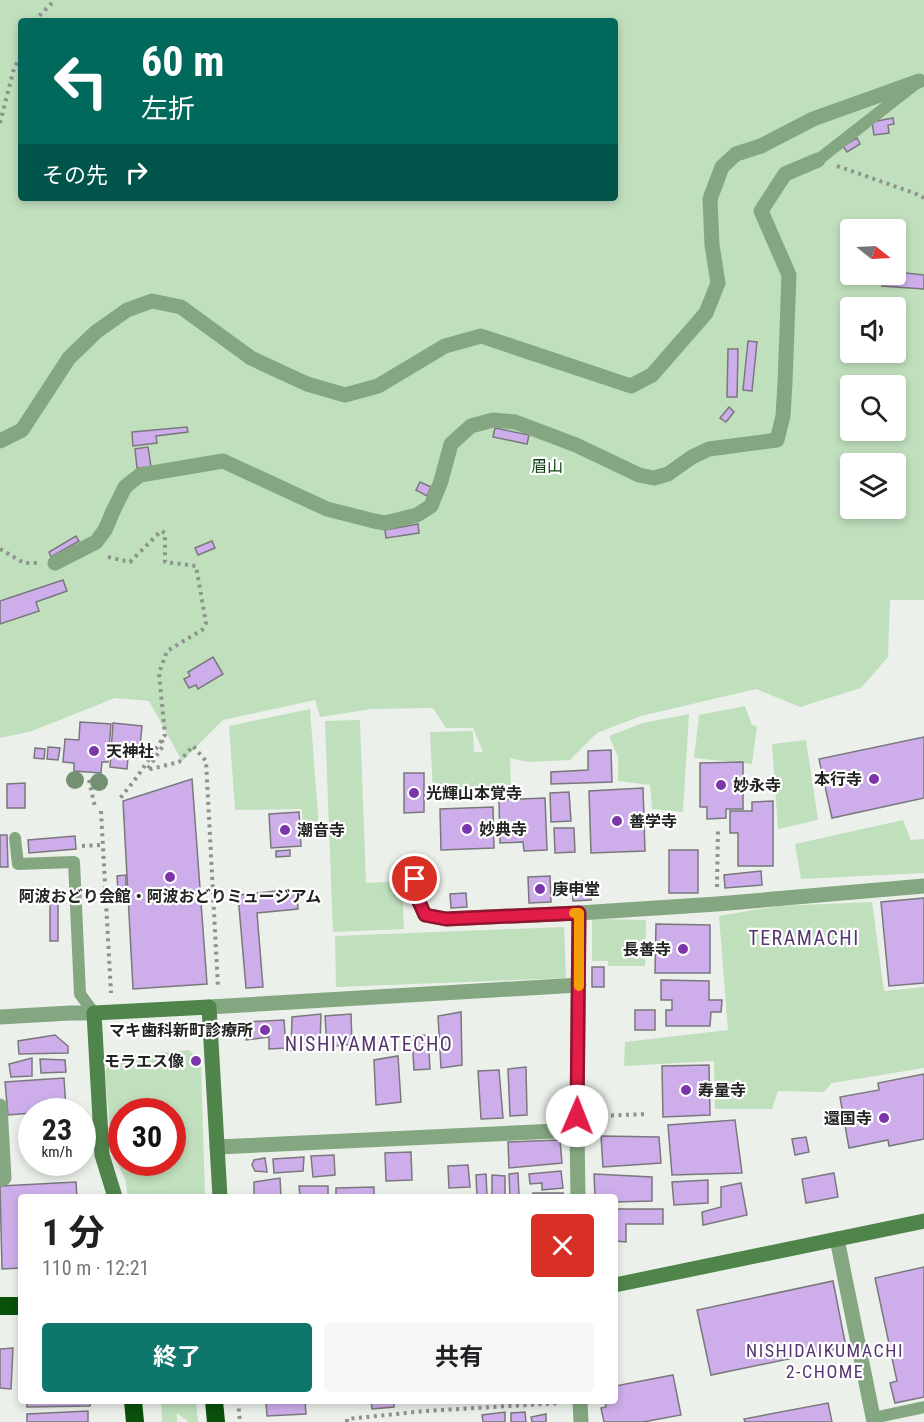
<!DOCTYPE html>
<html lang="ja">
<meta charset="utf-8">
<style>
body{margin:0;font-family:"Roboto Condensed","Noto Sans JP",sans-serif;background:#f6f6f6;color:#202124;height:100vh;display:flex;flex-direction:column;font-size:22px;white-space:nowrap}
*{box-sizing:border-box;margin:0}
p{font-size:20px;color:#757577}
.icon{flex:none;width:33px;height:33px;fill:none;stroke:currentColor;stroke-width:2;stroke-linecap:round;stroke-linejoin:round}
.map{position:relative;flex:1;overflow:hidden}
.drawer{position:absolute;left:18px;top:1194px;width:600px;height:210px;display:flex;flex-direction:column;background:#fff;border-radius:6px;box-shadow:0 3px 9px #0003}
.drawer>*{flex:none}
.banner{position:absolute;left:18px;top:18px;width:600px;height:183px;border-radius:6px;box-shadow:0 3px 9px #0003;background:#00695c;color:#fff;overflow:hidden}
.needle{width:39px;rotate:108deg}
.controls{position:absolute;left:840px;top:219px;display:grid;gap:12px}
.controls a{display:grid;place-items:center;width:66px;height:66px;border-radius:6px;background:#fff;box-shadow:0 3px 9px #0003;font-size:30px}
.speed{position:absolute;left:18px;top:1098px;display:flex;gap:12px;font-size:30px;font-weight:700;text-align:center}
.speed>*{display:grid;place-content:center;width:78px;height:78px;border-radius:50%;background:#fff;box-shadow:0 3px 9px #0003;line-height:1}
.speed small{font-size:15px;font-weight:400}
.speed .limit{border:9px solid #d22;background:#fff;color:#111}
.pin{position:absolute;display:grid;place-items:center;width:51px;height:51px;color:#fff;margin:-26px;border:3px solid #fff;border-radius:50%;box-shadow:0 2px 6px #0007}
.me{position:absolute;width:66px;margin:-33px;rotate:1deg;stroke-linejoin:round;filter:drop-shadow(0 0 4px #0008)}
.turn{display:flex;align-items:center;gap:21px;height:126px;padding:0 24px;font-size:27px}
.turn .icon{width:78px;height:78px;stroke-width:2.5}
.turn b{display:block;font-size:42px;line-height:51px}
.then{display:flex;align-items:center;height:57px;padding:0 24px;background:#0003;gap:12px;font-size:22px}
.round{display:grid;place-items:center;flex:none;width:63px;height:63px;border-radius:6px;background:#f6f6f6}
.overview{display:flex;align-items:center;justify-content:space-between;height:102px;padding:0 24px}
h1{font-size:36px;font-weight:700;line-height:45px}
.primary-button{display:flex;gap:12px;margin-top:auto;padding:12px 24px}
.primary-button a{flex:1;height:69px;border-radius:6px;background:#0f766e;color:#fff;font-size:24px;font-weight:700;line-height:69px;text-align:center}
.primary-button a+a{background:#f6f6f6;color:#202124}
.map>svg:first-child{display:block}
.green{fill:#c0dfbd;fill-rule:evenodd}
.building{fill:#cdaeea;stroke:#7a777d;stroke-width:1.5}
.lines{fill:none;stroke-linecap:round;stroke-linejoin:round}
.path{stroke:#8e928d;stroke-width:4;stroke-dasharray:3 4.5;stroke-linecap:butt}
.lane{stroke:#84a781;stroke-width:12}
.street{stroke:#84a781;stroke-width:15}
.secondary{stroke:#4f844b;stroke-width:15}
.highway{stroke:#09500a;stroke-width:18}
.tree{fill:#739172}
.route-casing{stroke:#92132f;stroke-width:15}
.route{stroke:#e11d48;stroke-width:10}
.slow{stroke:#f59e0b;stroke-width:10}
.poi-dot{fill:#7a36aa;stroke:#fff;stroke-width:2}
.labels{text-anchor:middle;stroke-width:4.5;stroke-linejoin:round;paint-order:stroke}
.park-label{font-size:16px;fill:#114310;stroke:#fff}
.poi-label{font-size:16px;font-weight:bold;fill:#222422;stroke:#fff;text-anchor:start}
.neighbourhood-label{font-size:18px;letter-spacing:1.5px;fill:#563670;stroke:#fff}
.quarter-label{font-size:20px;letter-spacing:1.5px;fill:#563670;stroke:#fff}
</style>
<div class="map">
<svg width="924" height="1422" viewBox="0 0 924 1422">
<rect width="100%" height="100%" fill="#ebf1ea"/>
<g class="green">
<path d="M0,0H924V600H890L888,657L861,688L800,707L756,689L641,716L597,733L570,760L528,762L510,758L511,789L433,792L430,732L473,731L474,752H483L473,728H446L433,708L372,709L320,717L315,700L223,720L182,761L149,701L115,698L32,731L0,738ZM21,21H615V198H21ZM850,230H896V274H850ZM850,308H896V352H850ZM850,386H896V430H850ZM850,464H896V508H850Z"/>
<polygon points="745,706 752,725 757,726 752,764 694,758 699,715"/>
<polygon points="310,709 319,827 303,831 302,809 235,810 229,726"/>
<polygon points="689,714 683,812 652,809 650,785 618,781 618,757 609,736 643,723"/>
<polygon points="360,720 366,883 402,881 404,929 333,932 325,721"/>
<polygon points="806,740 818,820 778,829 772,744"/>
<polygon points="903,820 911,840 924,839 924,873 801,879 795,844"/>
<polygon points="872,902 884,991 924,987 924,1068 832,1083 824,1092 778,1091 772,1109 715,1109 714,1061 624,1066 625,1042 728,1030 719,916 778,906"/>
<polygon points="592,919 646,920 645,966 608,966 608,961 592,961"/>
<polygon points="564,927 566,978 336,987 335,936"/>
<path d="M189,1050L201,1063L205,1197H128L125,1179L112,1152L105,1072L112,1057ZM122,1112H172V1162H122Z"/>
<polygon points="161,1401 196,1401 198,1422 189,1422 177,1413 177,1422 162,1422"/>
</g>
<g class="building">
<polygon points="893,118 894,124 888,125 889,133 874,135 872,122"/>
<polygon points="857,138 860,144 847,152 843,146"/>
<polygon points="896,272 924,275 924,289 882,286 883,274 896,274"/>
<polygon points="748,341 757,342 752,391 743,390"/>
<polygon points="728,349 738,349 737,397 727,397"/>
<polygon points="729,407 734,412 726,422 720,418"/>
<polygon points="187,427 188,432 156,436 157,443 133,446 132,432"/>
<polygon points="495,428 529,435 527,444 493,437"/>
<polygon points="148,447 151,467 137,468 135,449"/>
<polygon points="420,482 431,487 427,496 416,490"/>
<polygon points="418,524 419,533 386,538 385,530"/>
<polygon points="76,536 79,541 51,557 49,552"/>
<polygon points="212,541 215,548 198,555 195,548"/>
<polygon points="63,580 67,591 36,602 39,611 0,624 0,601"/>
<polygon points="213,657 223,674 198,689 196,685 189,688 184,679 190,676 188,672"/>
<polygon points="80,722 111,724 108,762 102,762 101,773 74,771 74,763 63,762 65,739 79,740"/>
<polygon points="113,723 142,726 140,746 129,746 127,769 110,767"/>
<polygon points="924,737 924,798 832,818 819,759"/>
<polygon points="48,747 60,748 58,760 47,759"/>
<polygon points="35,748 45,749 44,759 34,758"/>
<polygon points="611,750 612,782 551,784 551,772 588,770 588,751"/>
<polygon points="743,762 743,809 726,809 726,818 707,819 707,807 700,807 700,763"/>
<polygon points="404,773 424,773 424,812 404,813"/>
<polygon points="192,779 207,984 133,989 123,801"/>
<polygon points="25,783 25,808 7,808 7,784"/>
<polygon points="643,788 645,851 591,853 589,791"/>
<polygon points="569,792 571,821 551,822 550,793"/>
<polygon points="545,798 547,850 524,851 523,842 500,843 499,800"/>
<polygon points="773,801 773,866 738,866 738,833 730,833 730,811 752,811 752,802"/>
<polygon points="493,807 494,848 441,850 440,809"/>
<polygon points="299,812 301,846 271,848 269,814"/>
<polygon points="554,828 574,828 575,852 555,853"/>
<polygon points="0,835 7,835 8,867 0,867"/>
<polygon points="75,836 76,849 29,853 28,840"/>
<polygon points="290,850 290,856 276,857 276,851"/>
<rect x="669" y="850" width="29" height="43"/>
<polygon points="761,871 762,885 725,888 724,875"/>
<polygon points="126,875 126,891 118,892 117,876"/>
<polygon points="550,876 551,902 529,903 528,877"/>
<polygon points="590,881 591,900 573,901 572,882"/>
<polygon points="297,889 298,909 257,913 263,987 246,988 238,895"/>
<polygon points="466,893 467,907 451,908 450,894"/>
<polygon points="924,898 924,983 889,986 881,902"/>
<rect x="50" y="902" width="8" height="39"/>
<polygon points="656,924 710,925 710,973 655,973"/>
<rect x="592" y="967" width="12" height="20"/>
<polygon points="661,980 709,981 709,1000 722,1000 721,1012 711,1012 710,1026 666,1026 666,1010 672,1010 672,1000 661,1000"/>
<rect x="635" y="1010" width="20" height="20"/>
<polygon points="461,1012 462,1065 441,1068 438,1016"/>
<polygon points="321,1014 320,1046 291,1051 292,1017"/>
<polygon points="351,1014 352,1044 327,1047 325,1016"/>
<polygon points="284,1020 286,1048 269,1049 269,1037 246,1040 247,1022"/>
<polygon points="55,1035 68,1046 68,1053 19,1054 18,1041"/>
<polygon points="428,1035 430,1069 414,1070 412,1036"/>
<polygon points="398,1056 401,1102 376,1105 374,1060"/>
<polygon points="32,1058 32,1076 11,1077 9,1064"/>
<polygon points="40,1059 65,1060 66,1072 41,1073"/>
<polygon points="709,1065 710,1115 663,1117 662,1066"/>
<polygon points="526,1067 527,1115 510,1116 508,1069"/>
<polygon points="499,1070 503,1118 481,1119 478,1071"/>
<polygon points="924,1074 924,1139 889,1146 888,1140 849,1148 840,1097 879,1090 878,1083"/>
<polygon points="64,1078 66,1110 32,1112 32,1113 8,1115 5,1082"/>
<polygon points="594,1106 604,1106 604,1123 594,1122"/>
<polygon points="735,1120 742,1173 672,1175 668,1125"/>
<polygon points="601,1136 659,1137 661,1163 603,1167"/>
<polygon points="806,1137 809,1152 795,1155 792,1139"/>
<polygon points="560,1140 562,1163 509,1168 508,1142"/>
<polygon points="411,1152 412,1180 386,1181 385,1153"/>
<polygon points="334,1155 335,1175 313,1177 311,1156"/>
<polygon points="304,1157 303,1171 274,1173 273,1159"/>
<polygon points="265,1158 267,1172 255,1171 252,1165 254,1160"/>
<polygon points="468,1165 470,1187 449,1188 448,1166"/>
<polygon points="561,1171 563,1188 542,1190 542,1183 530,1184 529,1174"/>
<polygon points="518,1173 519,1195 529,1195 529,1197 510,1197 509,1174"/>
<polygon points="834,1173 838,1197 806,1203 802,1179"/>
<polygon points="486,1174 487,1197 477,1197 476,1175"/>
<polygon points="594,1174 652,1177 652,1201 615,1202 615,1197 595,1197"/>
<polygon points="492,1175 505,1176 505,1197 492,1197"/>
<polygon points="280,1178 281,1197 254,1197 254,1182"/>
<polygon points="708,1180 708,1203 674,1205 672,1182"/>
<polygon points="76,1182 77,1197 21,1197 21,1268 2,1269 0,1186"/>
<polygon points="741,1183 747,1215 703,1225 702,1212 721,1207 721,1187"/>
<polygon points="299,1186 328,1186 328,1197 300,1197"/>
<polygon points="374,1187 374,1197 336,1197 336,1188"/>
<rect x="533" y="1193" width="30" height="4"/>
<polygon points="615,1209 663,1209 663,1224 626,1224 626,1242 615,1241"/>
<polygon points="924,1267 924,1397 895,1403 890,1383 897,1381 875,1278"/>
<polygon points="833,1281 846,1347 711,1375 697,1310"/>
<polygon points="13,1348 11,1389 0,1388 0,1349"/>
<polygon points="673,1375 681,1415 643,1422 604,1422 601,1408 606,1407 605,1401 615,1401 615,1386"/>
<polygon points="27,1401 90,1401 90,1406 27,1407"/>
<polygon points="281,1401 305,1401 306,1414 267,1416 266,1402"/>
<polygon points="371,1401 394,1401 394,1407 372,1409"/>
<polygon points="828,1403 832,1422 745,1422 744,1419"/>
<polygon points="88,1411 88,1422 27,1422 27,1414"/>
<polygon points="505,1412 505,1422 483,1422 482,1415"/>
<polygon points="525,1412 526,1422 511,1422 511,1413"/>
<polygon points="546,1414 546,1422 532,1422 531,1417"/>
</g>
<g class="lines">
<g class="path">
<polyline points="34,21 55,0"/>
<polyline points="0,123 14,68 21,56"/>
<polyline points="837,166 914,193 924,198"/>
<polyline points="0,549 24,563 38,563"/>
<polyline points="108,557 130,562 161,531 165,533 165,562 196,566 206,623 202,630 167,651 159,673 165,735 137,777 118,801"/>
<polyline points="162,740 163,746 147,770 179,762 193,746 206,761 218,987"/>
<polyline points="89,780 95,807"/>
<polyline points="101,811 111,993"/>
<polyline points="82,846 102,845"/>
<polyline points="717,887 718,827"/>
<polyline points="596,1116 648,1114"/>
<polyline points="238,1401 240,1422"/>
<polyline points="347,1422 347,1419 425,1411 561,1403"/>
</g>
<g class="lane">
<polyline points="818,160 914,85"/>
<polyline points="15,838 18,864 74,862 80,994 94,1013"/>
<polyline points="873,1418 924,1407"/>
</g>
<g class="street">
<polyline points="0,441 22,430 69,358 96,332 127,310 152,301 181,307 251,358 307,384 345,395 378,386 445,346 481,336 631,386 652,375 706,313 718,283 712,245 710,199 722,167 736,154 761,146 813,119 919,81"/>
<polyline points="55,563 96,542 105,530 114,509 125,487 140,475 223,461 327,509 374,521 385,523 417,515 431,506 441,481 451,444 471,426 493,420 515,422 576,445 639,475 654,478 668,474 692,457 709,449 777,440 783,416 785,383 789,275 761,211 785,174 818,160"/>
<polyline points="415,878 415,893 425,915 446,919 579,913"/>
<polyline points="209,1007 579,985"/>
<polyline points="0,1017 70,1013 94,1013"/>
<polyline points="0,1106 4,1178 0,1179"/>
<polyline points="217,1147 577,1130"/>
<polyline points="578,1197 577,1130 579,913 717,904 924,886"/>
<polyline points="837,1239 874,1422"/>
<polyline points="580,1401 581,1422"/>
</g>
<g class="secondary">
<polyline points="115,1197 102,1155 94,1013 209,1007 220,1197"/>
<polyline points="615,1285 924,1221"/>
</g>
<g class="highway">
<polyline points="0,1306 21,1306"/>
<polyline points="133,1401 135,1422"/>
<polyline points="214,1401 216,1422"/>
</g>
</g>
<g class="tree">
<circle cx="75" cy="780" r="9"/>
<circle cx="99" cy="782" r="9"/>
</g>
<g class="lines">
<g class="route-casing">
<polyline id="route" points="415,879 415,893 425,915 446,919 579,913 577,1116"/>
</g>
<use href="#route" class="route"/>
<polyline class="slow" points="574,913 579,913 579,986"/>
</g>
<g class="poi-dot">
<circle cx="94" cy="751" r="6"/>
<circle cx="874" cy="779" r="6"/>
<circle cx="721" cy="785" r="6"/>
<circle cx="414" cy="793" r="6"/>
<circle cx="617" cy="821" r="6"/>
<circle cx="467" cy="829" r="6"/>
<circle cx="285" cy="830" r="6"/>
<circle cx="170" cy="877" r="6"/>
<circle cx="540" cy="889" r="6"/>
<circle cx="683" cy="949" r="6"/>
<circle cx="265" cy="1030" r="6"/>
<circle cx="196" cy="1061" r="6"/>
<circle cx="686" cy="1090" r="6"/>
<circle cx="884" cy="1118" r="6"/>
</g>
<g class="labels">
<g class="park-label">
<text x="547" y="472">眉山</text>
</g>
<g class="poi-label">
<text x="106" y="757">天神社</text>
<text x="862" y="785" text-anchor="end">本行寺</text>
<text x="733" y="791">妙永寺</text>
<text x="426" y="799">光輝山本覚寺</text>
<text x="629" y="827">善学寺</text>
<text x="479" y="835">妙典寺</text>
<text x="297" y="836">潮音寺</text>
<text x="552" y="895">庚申堂</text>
<text x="170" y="902" text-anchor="middle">阿波おどり会館・阿波おどりミュージアム</text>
<text x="671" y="955" text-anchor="end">長善寺</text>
<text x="253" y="1036" text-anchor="end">マキ歯科新町診療所</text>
<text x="184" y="1067" text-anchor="end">モラエス像</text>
<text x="698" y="1096">寿量寺</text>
<text x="872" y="1124" text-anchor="end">還国寺</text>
</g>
<g class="neighbourhood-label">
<text x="825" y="1357">NISHIDAIKUMACHI<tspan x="825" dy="21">2-CHOME</tspan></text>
</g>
<g class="quarter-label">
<text x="804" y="945">TERAMACHI</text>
<text x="369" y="1051">NISHIYAMATECHO</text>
</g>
</g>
</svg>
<div class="controls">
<a><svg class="needle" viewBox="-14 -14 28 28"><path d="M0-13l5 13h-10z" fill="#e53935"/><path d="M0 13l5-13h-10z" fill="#757577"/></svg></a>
<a><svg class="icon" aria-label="sound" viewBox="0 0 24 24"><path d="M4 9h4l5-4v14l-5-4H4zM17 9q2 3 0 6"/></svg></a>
<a><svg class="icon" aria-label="search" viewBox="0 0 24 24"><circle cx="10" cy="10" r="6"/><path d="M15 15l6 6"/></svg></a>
<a><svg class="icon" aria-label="layers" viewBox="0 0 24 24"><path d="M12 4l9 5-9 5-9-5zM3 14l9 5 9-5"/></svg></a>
</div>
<div class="speed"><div>23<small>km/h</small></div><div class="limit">30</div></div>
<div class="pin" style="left:415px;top:879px;background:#d93025"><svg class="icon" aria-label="arrive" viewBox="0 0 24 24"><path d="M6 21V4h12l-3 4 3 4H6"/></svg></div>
<svg class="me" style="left:577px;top:1116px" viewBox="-20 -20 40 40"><circle r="19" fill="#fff"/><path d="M0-13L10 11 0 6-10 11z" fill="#e11d48"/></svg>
<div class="banner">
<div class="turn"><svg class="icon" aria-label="left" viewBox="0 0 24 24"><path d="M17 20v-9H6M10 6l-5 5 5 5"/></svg><div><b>60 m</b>左折</div></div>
<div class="then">その先<svg class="icon" aria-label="right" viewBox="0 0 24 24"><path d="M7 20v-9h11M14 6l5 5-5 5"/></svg></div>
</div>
<section class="drawer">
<div class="overview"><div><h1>1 分</h1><p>110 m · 12:21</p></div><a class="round" style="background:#d93025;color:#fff"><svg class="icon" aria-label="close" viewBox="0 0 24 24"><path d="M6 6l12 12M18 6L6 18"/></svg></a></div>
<div class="primary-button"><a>終了</a><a>共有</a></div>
</section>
</div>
